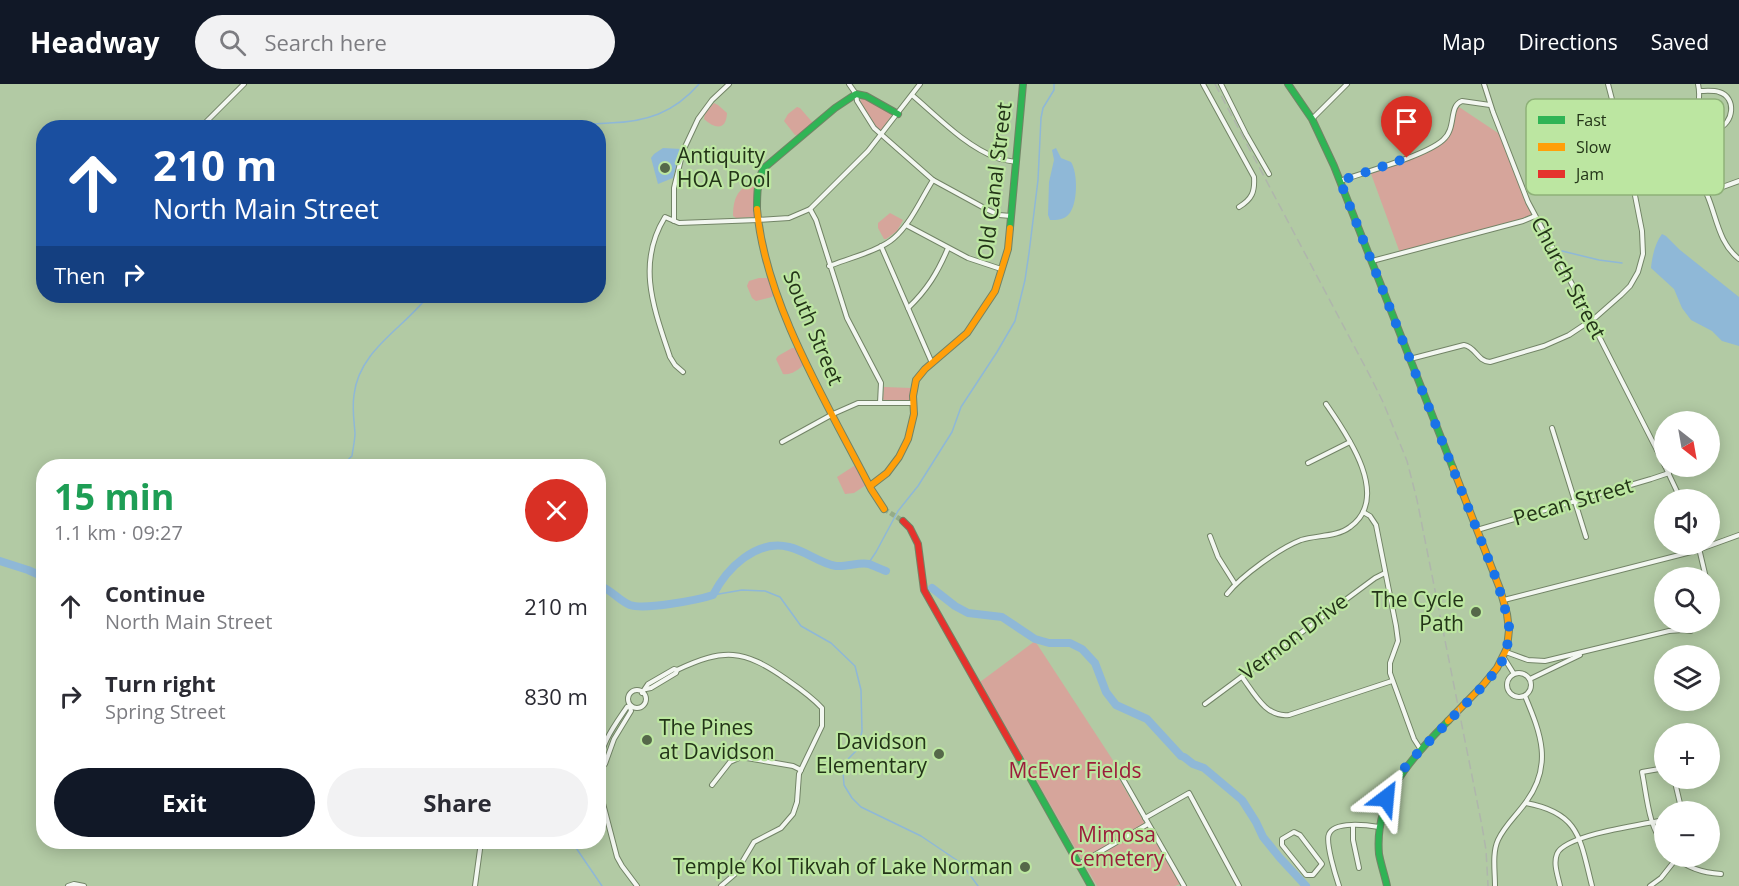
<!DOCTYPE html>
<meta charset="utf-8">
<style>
body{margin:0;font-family:"Open Sans",sans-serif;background:#f2f2f3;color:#2b2b33;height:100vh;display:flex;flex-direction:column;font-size:22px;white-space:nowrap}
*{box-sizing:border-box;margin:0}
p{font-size:20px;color:#7c7c81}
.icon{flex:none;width:33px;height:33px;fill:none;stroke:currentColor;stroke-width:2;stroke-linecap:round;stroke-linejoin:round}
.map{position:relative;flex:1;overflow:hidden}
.sheet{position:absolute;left:36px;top:375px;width:570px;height:390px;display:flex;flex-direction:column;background:#fff;border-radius:24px;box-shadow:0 3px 15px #0003}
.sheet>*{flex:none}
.hud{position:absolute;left:36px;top:36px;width:570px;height:183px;border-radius:24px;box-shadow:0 3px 15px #0003;background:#1a4fa0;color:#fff;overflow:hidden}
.needle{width:39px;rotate:149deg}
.controls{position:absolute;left:1654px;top:327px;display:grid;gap:12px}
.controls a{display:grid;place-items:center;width:66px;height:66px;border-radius:50%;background:#fff;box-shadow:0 3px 15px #0003;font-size:30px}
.pin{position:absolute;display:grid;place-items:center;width:51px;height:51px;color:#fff;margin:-62px -26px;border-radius:50% 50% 50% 0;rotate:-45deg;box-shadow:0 0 6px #0007}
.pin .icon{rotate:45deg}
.me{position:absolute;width:66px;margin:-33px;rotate:29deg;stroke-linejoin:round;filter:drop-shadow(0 0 4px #0008)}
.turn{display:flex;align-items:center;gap:21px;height:126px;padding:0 18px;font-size:27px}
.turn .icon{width:78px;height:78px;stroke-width:2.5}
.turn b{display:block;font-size:42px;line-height:51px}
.then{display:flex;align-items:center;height:57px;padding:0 18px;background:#0003;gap:12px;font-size:22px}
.round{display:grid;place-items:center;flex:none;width:63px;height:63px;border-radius:32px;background:#f2f2f3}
.summary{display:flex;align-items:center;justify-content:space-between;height:102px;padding:0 18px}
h1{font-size:36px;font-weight:700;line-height:45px;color:#1e9e55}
.cta{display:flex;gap:12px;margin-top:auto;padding:12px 18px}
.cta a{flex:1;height:69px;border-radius:36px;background:#111827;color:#fff;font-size:24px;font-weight:700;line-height:69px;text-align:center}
.cta a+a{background:#f2f2f3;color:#2b2b33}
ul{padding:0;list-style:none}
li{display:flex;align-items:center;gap:18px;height:90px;padding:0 18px}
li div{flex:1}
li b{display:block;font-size:22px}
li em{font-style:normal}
header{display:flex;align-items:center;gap:36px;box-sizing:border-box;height:84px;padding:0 30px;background:#111827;color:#fff}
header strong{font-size:28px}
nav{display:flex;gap:33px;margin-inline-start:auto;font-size:21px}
.search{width:420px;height:54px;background:#f2f2f3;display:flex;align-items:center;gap:15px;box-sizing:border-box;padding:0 21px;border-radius:33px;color:#7c7c81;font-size:22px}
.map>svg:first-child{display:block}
.green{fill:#d6a59b}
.water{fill:#8fb8d7}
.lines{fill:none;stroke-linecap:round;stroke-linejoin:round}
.stream{stroke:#8fb8d7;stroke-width:1.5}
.river{stroke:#8fb8d7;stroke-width:8}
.secondary-tunnel{stroke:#95ac88;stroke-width:5;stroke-dasharray:5 2.5;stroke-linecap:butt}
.street-casing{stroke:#728466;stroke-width:6}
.fast-casing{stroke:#728466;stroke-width:8}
.slow-casing{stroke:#728466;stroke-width:8}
.jam-casing{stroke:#728466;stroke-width:8}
.street{stroke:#f3f7f1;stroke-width:4}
.fast{stroke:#30b455;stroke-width:6}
.slow{stroke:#ff9f0a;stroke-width:6}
.jam{stroke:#e5322d;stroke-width:6}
.rail{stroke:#afb6ac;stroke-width:1.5;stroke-dasharray:9 4.5;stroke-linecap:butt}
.route{stroke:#1a73e8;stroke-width:10;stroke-dasharray:0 18}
.poi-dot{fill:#556849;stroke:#bce6a1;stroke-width:2}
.labels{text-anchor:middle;stroke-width:4.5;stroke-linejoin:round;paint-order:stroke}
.poi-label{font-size:21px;fill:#233418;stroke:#bce6a1;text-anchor:end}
.street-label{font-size:21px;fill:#233418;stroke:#bce6a1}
.park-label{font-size:21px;fill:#9b1e3b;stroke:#bce6a1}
.key{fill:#bce6a1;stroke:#8eb178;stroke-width:1.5}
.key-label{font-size:16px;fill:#233418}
</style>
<header>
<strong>Headway</strong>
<div class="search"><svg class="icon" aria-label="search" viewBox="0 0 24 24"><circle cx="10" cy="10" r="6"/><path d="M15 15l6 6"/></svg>Search here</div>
<nav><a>Map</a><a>Directions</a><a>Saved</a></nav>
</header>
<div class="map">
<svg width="1739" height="802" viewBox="0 0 1739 802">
<rect width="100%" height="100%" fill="#b2caa4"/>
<g class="green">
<path d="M863,13L893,29L883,45L880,46C871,40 865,27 860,17Z"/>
<path d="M714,19L718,21L727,29C726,48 714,44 704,35L705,29Z"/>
<path d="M1456,21L1501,51L1535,132L1400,169L1370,87C1390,80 1438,67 1449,50C1453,42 1454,30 1456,21Z"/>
<polygon points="797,23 800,24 813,39 798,51 795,51 784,37 788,30"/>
<path d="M753,99L755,101V133L736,134L733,132C733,116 737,104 753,99Z"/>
<polygon points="890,129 903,136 897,147 886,155 884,155 878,144 878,139"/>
<polygon points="759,194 769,194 774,210 772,213 756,217 752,214 747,202 749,197"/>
<path d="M792,264H795L804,280C800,285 790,292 783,290L776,275L778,272Z"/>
<polygon points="884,303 911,304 913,306 911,317 886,317 883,315"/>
<polygon points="854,382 857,383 866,401 854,409 845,410 837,393"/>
<polygon points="1035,557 1118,684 1115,688 1180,800 1175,802 1097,802 980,598"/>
</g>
<g class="water">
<polygon points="663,64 681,65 673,94 658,100 651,74 654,70"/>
<path d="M1056,64L1061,74L1071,78C1078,89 1078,120 1069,130C1064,136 1057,136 1050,136L1048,131L1049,98L1054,76L1052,66Z"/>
<path d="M1662,150L1666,152L1680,166L1739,213V262L1722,257L1712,247L1691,236L1682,224L1674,205L1651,184C1652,173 1655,159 1662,150Z"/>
</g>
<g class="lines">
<g class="stream">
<path d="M567,44C581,40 595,40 609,39C646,38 674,29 699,0"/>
<polyline points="1562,167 1599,176 1622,179"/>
<path d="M341,382L352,372C353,364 355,356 355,349C354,336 352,324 354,311C359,266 403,245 428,212"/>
<polyline points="868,480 876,468 898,427 918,402 952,348 961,323 997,268 1015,237 1025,196 1029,169 1038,96 1041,34 1043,24 1054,6 1054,0"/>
<polyline points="713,511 742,506 765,507 780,513 801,542 831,559 855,582 861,606 862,647 858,665 848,675 843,688 844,701 852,714 861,723 921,752 961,779 978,802"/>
<polyline points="572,758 602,802"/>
</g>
<g class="river">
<polyline points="0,477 28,486 44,493"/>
<path d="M598,501C611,505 618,516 630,521C645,526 698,516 713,511C727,484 756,455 789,463C806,467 819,479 836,482C847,483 859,478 869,480C874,482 880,485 886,487"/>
<polyline points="932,504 955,522 968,529 1002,533 1035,555 1049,559 1070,559 1082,565 1095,579 1106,608 1116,621 1147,635 1181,672 1184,673 1193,680 1204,684 1242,716 1256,738 1263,753 1280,774 1306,802"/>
</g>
<polyline class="secondary-tunnel" points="884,425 903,437"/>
<g class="street-casing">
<g id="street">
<polyline points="849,0 856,10 857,17 874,44 933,96 988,126 999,131 1011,132"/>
<path d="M1203,0L1254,93C1255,108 1252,115 1239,123"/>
<polyline points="1221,0 1246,50 1269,90"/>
<polyline points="1484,0 1493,28 1528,118 1581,217 1665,382"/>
<path d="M1698,0C1703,21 1690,43 1690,65C1691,84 1701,97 1708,113C1717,135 1719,159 1739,175"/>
<path d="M912,11C938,33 965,62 997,74C1003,76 1010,77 1016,78"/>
<polyline points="1616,29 1658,20 1697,24"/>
<polyline points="1312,35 1347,0"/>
<path d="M1693,41C1701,44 1709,47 1717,45C1734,40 1737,13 1719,8C1713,6 1705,7 1699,7"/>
<polyline points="200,44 244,0"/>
<path d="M1340,97C1365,88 1425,72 1443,56C1457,44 1448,22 1462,17L1490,21"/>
<polyline points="1706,109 1739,97"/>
<polyline points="810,125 816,136 847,234 881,299 880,319"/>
<polyline points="674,137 674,104 683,67 698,35 712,16 729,0"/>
<polyline points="906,141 968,174 1001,185"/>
<polyline points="881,162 932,279"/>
<polyline points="1372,177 1523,137 1535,132"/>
<path d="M829,182C847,175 881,166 894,154C911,139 921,115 933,96"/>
<path d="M908,224C927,206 938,188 948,164"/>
<path d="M1410,275L1464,261C1476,263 1477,277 1490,278L1544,262L1569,251L1596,233L1621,211L1630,202L1638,188L1643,170L1642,147L1629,81L1608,0"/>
<path d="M683,288L675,281L670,273C654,225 636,180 665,133L679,139L758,136L789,134L810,125L868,67L920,0"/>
<polyline points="1552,344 1586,453"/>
<polyline points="782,358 833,330 858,319 913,319"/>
<polyline points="1308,379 1350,358"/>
<polyline points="1665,382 1681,416"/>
<polyline points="1363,428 1370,432 1376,441 1396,542 1398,557 1390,579 1390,589 1414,655 1421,666"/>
<polyline points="1477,446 1651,395 1669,389"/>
<polyline points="1210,452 1218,473 1235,500"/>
<polyline points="1698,460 1706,494"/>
<path d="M1227,510C1241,492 1280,464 1301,456C1317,451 1337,453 1350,443C1392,413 1346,349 1326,320"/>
<polyline points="1504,516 1695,467 1739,451"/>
<polyline points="1506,568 1528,576 1545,577 1669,547 1683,546 1691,547"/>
<polyline points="1504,574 1514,590"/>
<circle cx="1519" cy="601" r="12"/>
<path d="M1242,593C1254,609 1266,634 1289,631L1392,597"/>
<polyline points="1530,595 1580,571"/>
<polyline points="646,605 651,604 676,589 677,586"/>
<circle cx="637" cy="615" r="9"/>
<path d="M642,609L648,600L674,585L677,586C724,564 743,565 786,595C799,604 811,612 822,624V642L799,690L797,718L793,730L781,744L754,758L735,790L721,802"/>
<polyline points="1205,620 1375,494 1385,489"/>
<path d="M631,622L627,623C617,638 596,665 602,683L600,708L617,773L622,782L637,802"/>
<polyline points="602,683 605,680 614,655 631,627 630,623"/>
<path d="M1665,684L1642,688C1647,712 1648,743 1665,762"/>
<polyline points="1119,688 1184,802"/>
<polyline points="1674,694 1682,728"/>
<polyline points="712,701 730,678 741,673 793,682 801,686"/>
<path d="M1526,719C1580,729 1580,755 1592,802"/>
<polyline points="1145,734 1189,709 1239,802"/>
<polyline points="1353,741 1353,756 1359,784"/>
<polygon points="1294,748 1300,751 1322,780 1313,791 1306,791 1282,761 1282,755"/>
<path d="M1674,772C1687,784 1704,789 1721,790"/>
<polyline points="1079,780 1148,740"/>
<polyline points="68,802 74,800 84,802"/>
<polyline points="475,802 481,758"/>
<path d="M1339,802C1336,793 1325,758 1329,750C1334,737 1367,741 1379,743"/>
<path d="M1495,802C1495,787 1492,769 1498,756C1505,741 1517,731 1526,718C1553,681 1541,650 1525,612"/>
<path d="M1560,802C1558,792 1553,780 1557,770C1564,751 1644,740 1665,736"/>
<polyline points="1650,802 1661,794 1676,775"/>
</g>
</g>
<g class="fast-casing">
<g id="fast">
<polyline points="1288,0 1312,35 1334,82 1453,384"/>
<path d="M757,125C757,111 757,96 764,84L835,24L856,10L866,12L898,30"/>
<polyline points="1010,144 1023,0"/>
<polyline points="1019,674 1091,802"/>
<path d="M1387,802C1385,792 1381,781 1379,770C1374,714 1411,674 1448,637"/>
</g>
</g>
<g class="slow-casing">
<g id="slow">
<path d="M757,125C765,219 828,321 871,405L884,425"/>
<polyline points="870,402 887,389 899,373 908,355 914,330 913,312 916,296 925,285 967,249 995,207 1008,165 1010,144"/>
<polyline points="1448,637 1483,601 1497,584 1507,564 1509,546 1507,530 1500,505 1453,384"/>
</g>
</g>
<g class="jam-casing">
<polyline id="jam" points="903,437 910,444 918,460 924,506 1019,674"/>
</g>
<use href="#street" class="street"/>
<use href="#fast" class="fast"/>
<use href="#slow" class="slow"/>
<use href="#jam" class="jam"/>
<polyline class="rail" points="1215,0 1370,292 1383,318 1407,377 1417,416 1482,742 1486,766 1488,802"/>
</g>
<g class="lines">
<polyline class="route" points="1386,714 1399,691 1411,676 1482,603 1496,587 1504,574 1509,554 1509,539 1497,497 1340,97 1407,74"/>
</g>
<g class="poi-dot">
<circle cx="665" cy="84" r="6"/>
<circle cx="1476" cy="528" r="6"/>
<circle cx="647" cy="656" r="6"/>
<circle cx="939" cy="670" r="6"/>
<circle cx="1025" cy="783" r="6"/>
</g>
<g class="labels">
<g class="poi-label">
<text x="677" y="79" text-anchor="start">Antiquity<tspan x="677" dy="24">HOA Pool</tspan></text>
<text x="1464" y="523">The Cycle<tspan x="1464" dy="24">Path</tspan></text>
<text x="659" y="651" text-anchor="start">The Pines<tspan x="659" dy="24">at Davidson</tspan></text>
<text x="927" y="665">Davidson<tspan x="927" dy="24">Elementary</tspan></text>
<text x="1013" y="790">Temple Kol Tikvah of Lake Norman</text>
</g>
<g class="street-label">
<text transform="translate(995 97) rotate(-83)" y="7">Old Canal Street</text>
<text transform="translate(1568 194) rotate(62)" y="7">Church Street</text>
<text transform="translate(813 244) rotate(67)" y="7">South Street</text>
<text transform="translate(1573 418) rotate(-16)" y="7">Pecan Street</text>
<text transform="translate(1294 553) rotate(-37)" y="7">Vernon Drive</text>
</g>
<g class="park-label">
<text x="1075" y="694">McEver Fields</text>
<text x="1117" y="758">Mimosa<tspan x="1117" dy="24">Cemetery</tspan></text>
</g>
</g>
<rect x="1526" y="15" width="198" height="96" rx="9" class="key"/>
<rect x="1538" y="32" width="27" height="8" fill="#30b455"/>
<rect x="1538" y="59" width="27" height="8" fill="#ff9f0a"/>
<rect x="1538" y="86" width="27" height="8" fill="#e5322d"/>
<g class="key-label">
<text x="1576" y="42">Fast</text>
<text x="1576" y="69">Slow</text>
<text x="1576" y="96">Jam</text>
</g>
</svg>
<div class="controls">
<a><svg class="needle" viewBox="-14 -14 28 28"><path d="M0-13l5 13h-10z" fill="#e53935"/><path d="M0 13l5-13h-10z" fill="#7c7c81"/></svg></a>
<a><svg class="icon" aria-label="sound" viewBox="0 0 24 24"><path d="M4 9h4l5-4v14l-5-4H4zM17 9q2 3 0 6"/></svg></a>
<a><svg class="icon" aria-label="search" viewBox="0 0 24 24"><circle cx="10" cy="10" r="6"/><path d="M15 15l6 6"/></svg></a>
<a><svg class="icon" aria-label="layers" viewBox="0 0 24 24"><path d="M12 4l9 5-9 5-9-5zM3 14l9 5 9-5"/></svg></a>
<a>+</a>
<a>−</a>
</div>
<div class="pin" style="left:1407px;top:74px;background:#d93025"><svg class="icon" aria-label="arrive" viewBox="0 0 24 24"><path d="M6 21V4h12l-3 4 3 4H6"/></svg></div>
<svg class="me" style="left:1386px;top:714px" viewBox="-20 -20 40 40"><path d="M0-17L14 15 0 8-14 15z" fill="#1a73e8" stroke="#fff" stroke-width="4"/></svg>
<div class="hud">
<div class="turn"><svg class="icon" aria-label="ahead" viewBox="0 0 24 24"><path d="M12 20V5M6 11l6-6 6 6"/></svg><div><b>210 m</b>North Main Street</div></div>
<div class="then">Then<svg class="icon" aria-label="right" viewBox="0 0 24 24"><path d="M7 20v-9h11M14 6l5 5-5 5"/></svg></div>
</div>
<section class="sheet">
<div class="summary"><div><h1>15 min</h1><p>1.1 km · 09:27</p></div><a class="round" style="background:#d93025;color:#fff"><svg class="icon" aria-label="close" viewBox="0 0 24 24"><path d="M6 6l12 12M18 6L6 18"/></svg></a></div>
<ul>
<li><svg class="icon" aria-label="ahead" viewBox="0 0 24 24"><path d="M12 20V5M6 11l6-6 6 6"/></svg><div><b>Continue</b><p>North Main Street</p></div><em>210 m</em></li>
<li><svg class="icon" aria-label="right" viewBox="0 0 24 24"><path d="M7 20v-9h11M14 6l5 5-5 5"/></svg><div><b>Turn right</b><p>Spring Street</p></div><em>830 m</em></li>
</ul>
<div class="cta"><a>Exit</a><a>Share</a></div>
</section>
</div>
